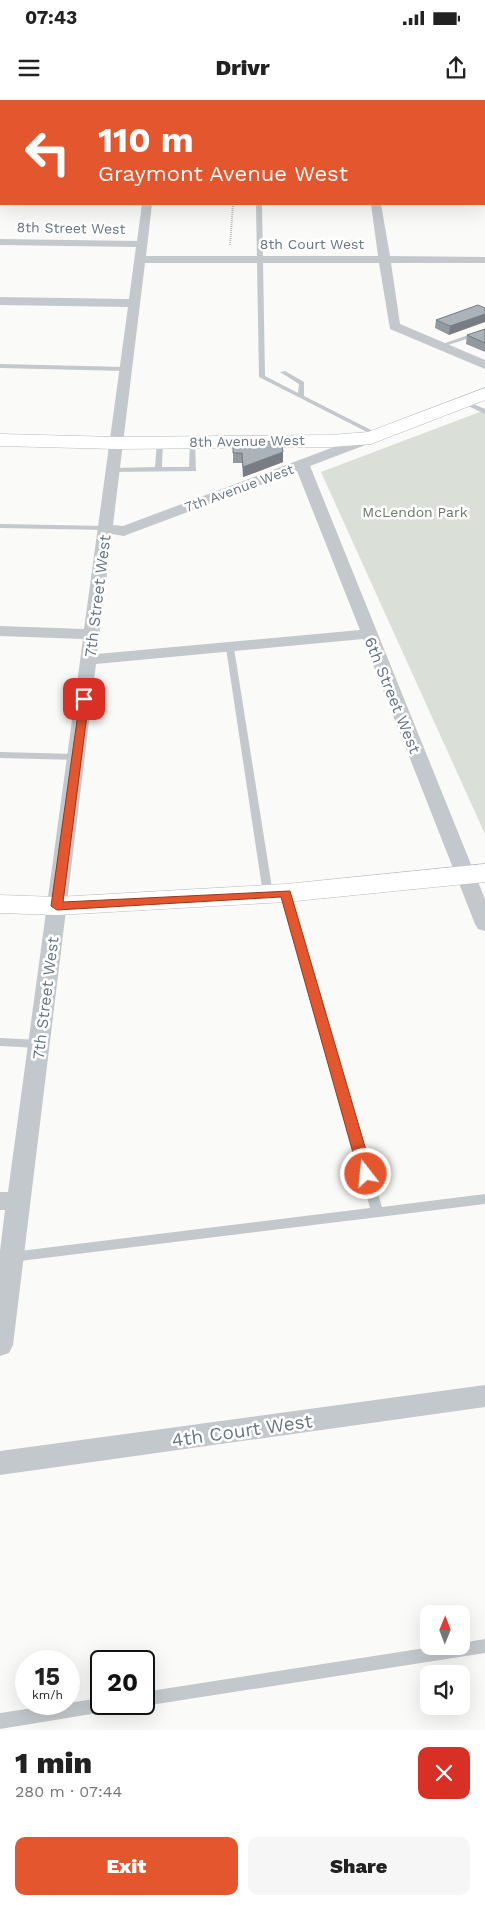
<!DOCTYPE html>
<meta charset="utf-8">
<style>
body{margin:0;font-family:"Work Sans",sans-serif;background:#f6f6f6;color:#222;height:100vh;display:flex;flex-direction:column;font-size:19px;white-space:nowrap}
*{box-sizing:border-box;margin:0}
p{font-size:16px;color:#767676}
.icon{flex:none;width:28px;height:28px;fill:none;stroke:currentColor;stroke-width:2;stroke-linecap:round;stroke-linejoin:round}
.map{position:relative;height:1630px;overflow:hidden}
.panel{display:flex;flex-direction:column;background:#fff;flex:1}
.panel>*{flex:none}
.hud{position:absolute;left:0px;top:0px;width:485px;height:105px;box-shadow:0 5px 20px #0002;background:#e4572e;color:#fff;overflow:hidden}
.needle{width:32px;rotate:1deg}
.fabs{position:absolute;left:420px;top:1505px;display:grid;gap:10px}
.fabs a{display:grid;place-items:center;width:50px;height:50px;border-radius:10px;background:#fff;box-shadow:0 5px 20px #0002;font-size:25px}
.speed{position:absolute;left:15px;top:1550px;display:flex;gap:10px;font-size:25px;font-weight:700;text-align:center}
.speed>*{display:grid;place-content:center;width:65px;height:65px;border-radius:50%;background:#fff;box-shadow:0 5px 20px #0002;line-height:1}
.speed small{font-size:12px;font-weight:400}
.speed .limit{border:2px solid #111;border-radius:8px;background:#fff;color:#111}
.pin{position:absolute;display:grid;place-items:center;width:42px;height:42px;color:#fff;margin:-21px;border-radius:10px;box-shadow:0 2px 8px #0006}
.me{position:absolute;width:55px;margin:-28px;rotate:344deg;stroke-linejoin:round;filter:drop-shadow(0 0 4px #0008)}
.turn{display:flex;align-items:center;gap:18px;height:105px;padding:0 15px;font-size:22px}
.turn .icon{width:65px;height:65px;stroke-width:2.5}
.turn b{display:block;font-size:35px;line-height:42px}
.round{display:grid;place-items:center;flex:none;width:52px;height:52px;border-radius:10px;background:#f6f6f6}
.head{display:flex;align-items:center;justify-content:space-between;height:85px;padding:0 15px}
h1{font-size:30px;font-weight:800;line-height:38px}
.cta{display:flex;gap:10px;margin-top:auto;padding:10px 15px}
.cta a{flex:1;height:58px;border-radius:10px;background:#e4572e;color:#fff;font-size:20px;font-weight:800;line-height:58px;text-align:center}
.cta a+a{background:#f6f6f6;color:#222}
.status{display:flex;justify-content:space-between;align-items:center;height:35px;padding:0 25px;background:#fff;direction:ltr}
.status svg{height:14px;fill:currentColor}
header{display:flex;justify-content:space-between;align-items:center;height:65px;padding:0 15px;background:#fff;font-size:22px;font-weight:800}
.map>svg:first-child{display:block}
.green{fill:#dadfd7}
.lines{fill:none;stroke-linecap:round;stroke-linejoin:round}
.secondary-casing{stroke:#b3babf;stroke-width:1}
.path{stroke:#bbbfc2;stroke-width:2;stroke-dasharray:1 1;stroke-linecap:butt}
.service{fill:#c3c8cc;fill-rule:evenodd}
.minor{fill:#c3c8cc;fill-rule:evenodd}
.secondary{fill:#fff;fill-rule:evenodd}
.wall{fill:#929a9f}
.shaded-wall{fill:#777d82}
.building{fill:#aab3b9;stroke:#777d82}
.route{fill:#e4572e;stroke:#94391e}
.labels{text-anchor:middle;stroke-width:5;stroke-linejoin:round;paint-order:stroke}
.far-street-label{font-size:14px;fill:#657683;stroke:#fff}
.far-park-label{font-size:14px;fill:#687a64;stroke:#fff}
.street-label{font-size:16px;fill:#657683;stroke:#fff}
.near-street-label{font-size:19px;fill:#657683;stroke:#fff}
</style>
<div class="status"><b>07:43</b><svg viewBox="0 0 49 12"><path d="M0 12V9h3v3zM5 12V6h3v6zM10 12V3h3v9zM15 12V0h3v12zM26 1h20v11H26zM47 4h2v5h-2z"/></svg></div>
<header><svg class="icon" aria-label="menu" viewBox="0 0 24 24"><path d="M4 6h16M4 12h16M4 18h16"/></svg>Drivr<svg class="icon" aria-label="share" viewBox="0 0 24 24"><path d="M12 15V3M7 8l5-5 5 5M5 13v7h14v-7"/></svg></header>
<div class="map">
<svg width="485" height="1630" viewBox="0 0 485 1630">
<rect width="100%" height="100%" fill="#fafaf8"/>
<polygon class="green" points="485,310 485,734 321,372"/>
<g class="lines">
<g class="secondary-casing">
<g id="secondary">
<polygon points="485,288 485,300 371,344 331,347 117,349 0,346 0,334 117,337 331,335 368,332"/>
<polygon points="485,764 485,782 286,802 57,815 0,813 0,795 57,797 286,784"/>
</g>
</g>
<polyline class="path" points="230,145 233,104"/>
<g class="service">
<rect x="250" y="0" width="4" height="1"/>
<rect x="419" y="0" width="4" height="1"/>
<rect x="0" y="10" width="1" height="2"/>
<polygon points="0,56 1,57 1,59 0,60"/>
<polygon points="256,104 262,104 265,276 298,293 299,284 280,272 285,271 304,282 304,296 379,334 379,336 375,336 259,277"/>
<polygon points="485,229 485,233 442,247 437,246"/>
<polygon points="0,264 126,267 129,269 126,271 0,268"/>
<polygon points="462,301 466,301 485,309 485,314 462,303"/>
<polygon points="160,340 163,342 162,367 189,367 190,342 195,341 196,371 114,372 110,370 114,368 155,367 157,342"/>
<polygon points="0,424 106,426 110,428 106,430 0,428"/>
<polygon points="227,546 233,546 234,548 273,794 268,797 263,794 226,548"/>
<polygon points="0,652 77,654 81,657 77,660 0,658"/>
<polygon points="286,790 291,793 382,1107 485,1094 485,1104 12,1162 8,1160 6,1157 8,1154 12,1152 370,1108 281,793"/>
<polygon points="0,938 39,940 43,941 44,944 43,947 39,948 0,946"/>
<polygon points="485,1539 485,1553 144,1606 139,1604 144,1604 144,1592 438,1546 461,1546 461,1543"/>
<polygon points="101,1598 101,1604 117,1604 115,1609 110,1611 0,1629 0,1613"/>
</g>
<g class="minor">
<rect x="156" y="0" width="10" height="1"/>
<rect x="332" y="0" width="10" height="1"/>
<rect x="0" y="95" width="1" height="6"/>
<polygon points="484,98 485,98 485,104 482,104 484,104"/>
<path d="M142,104H152L146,156H378L371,104H381L390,156L485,157V163H391L400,224L485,260V269L390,229L379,163H145L113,425L123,426L366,335H376L378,338L376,341L310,366L485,799V831L478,829L475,824L363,539L96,564L13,1245L9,1253L0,1256V1151L5,1110H0V1092H8L83,539L0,536V526L84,529L128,207L0,205V197L129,199L136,147L0,145V139L137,141ZM297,371L360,530L97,554L112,434L124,436L129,434Z"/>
<polygon points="485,1285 485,1307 0,1375 0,1351"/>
</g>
<use href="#secondary" class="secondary"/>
</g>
<g class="wall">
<polygon points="478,205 449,235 435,228 436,220"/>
<polygon points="485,229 485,252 466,244 467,235"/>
<polygon points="239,342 283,362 243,377 242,363 233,363 233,346 239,346"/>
</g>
<g class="shaded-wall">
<polygon points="485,214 485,222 449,235 450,226"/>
<polygon points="283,352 283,362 243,377 243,367"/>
</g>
<g class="building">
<polygon points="478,205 485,208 485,214 450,226 436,220"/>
<polygon points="485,229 485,243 467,235"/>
<polygon points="281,341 283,352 243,367 242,353 233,353 233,346 240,346 239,342"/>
</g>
<polygon class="route" points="84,596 89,599 63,802 290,791 373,1074 371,1078 361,1078 359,1074 281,797 57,810 51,806 80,599"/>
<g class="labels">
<g class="far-street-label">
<text transform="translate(71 128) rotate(1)" y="5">8th Street West</text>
<text x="312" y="149">8th Court West</text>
<text transform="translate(247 341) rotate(-1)" y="5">8th Avenue West</text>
<text transform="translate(239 388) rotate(-20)" y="5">7th Avenue West</text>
</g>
<g class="far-park-label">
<text x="415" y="417">McLendon Park</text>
</g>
<g class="street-label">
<text transform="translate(97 496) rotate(-83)" y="6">7th Street West</text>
<text transform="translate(393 595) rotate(68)" y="6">6th Street West</text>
<text transform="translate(45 898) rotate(-83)" y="6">7th Street West</text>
</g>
<g class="near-street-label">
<text transform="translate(242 1330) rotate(-8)" y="7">4th Court West</text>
</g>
</g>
</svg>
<div class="fabs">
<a><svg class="needle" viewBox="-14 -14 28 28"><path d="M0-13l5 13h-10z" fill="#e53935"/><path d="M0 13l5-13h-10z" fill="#767676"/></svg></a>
<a><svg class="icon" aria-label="sound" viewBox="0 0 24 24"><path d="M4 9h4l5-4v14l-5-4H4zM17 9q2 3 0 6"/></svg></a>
</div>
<div class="speed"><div>15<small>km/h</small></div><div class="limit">20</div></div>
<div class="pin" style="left:84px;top:599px;background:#d93025"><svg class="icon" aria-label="arrive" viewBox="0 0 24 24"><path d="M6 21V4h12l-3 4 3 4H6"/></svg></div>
<svg class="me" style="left:366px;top:1074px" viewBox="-20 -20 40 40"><circle r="17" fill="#e4572e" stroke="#fff" stroke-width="3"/><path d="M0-11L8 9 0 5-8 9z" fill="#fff"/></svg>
<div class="hud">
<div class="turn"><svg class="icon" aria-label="left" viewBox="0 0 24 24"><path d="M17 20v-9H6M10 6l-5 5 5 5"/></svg><div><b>110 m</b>Graymont Avenue West</div></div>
</div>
</div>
<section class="panel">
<div class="head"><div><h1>1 min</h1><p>280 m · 07:44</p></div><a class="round" style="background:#d93025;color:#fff"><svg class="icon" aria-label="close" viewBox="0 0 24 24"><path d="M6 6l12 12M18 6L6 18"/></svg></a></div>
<div class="cta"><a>Exit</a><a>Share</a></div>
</section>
